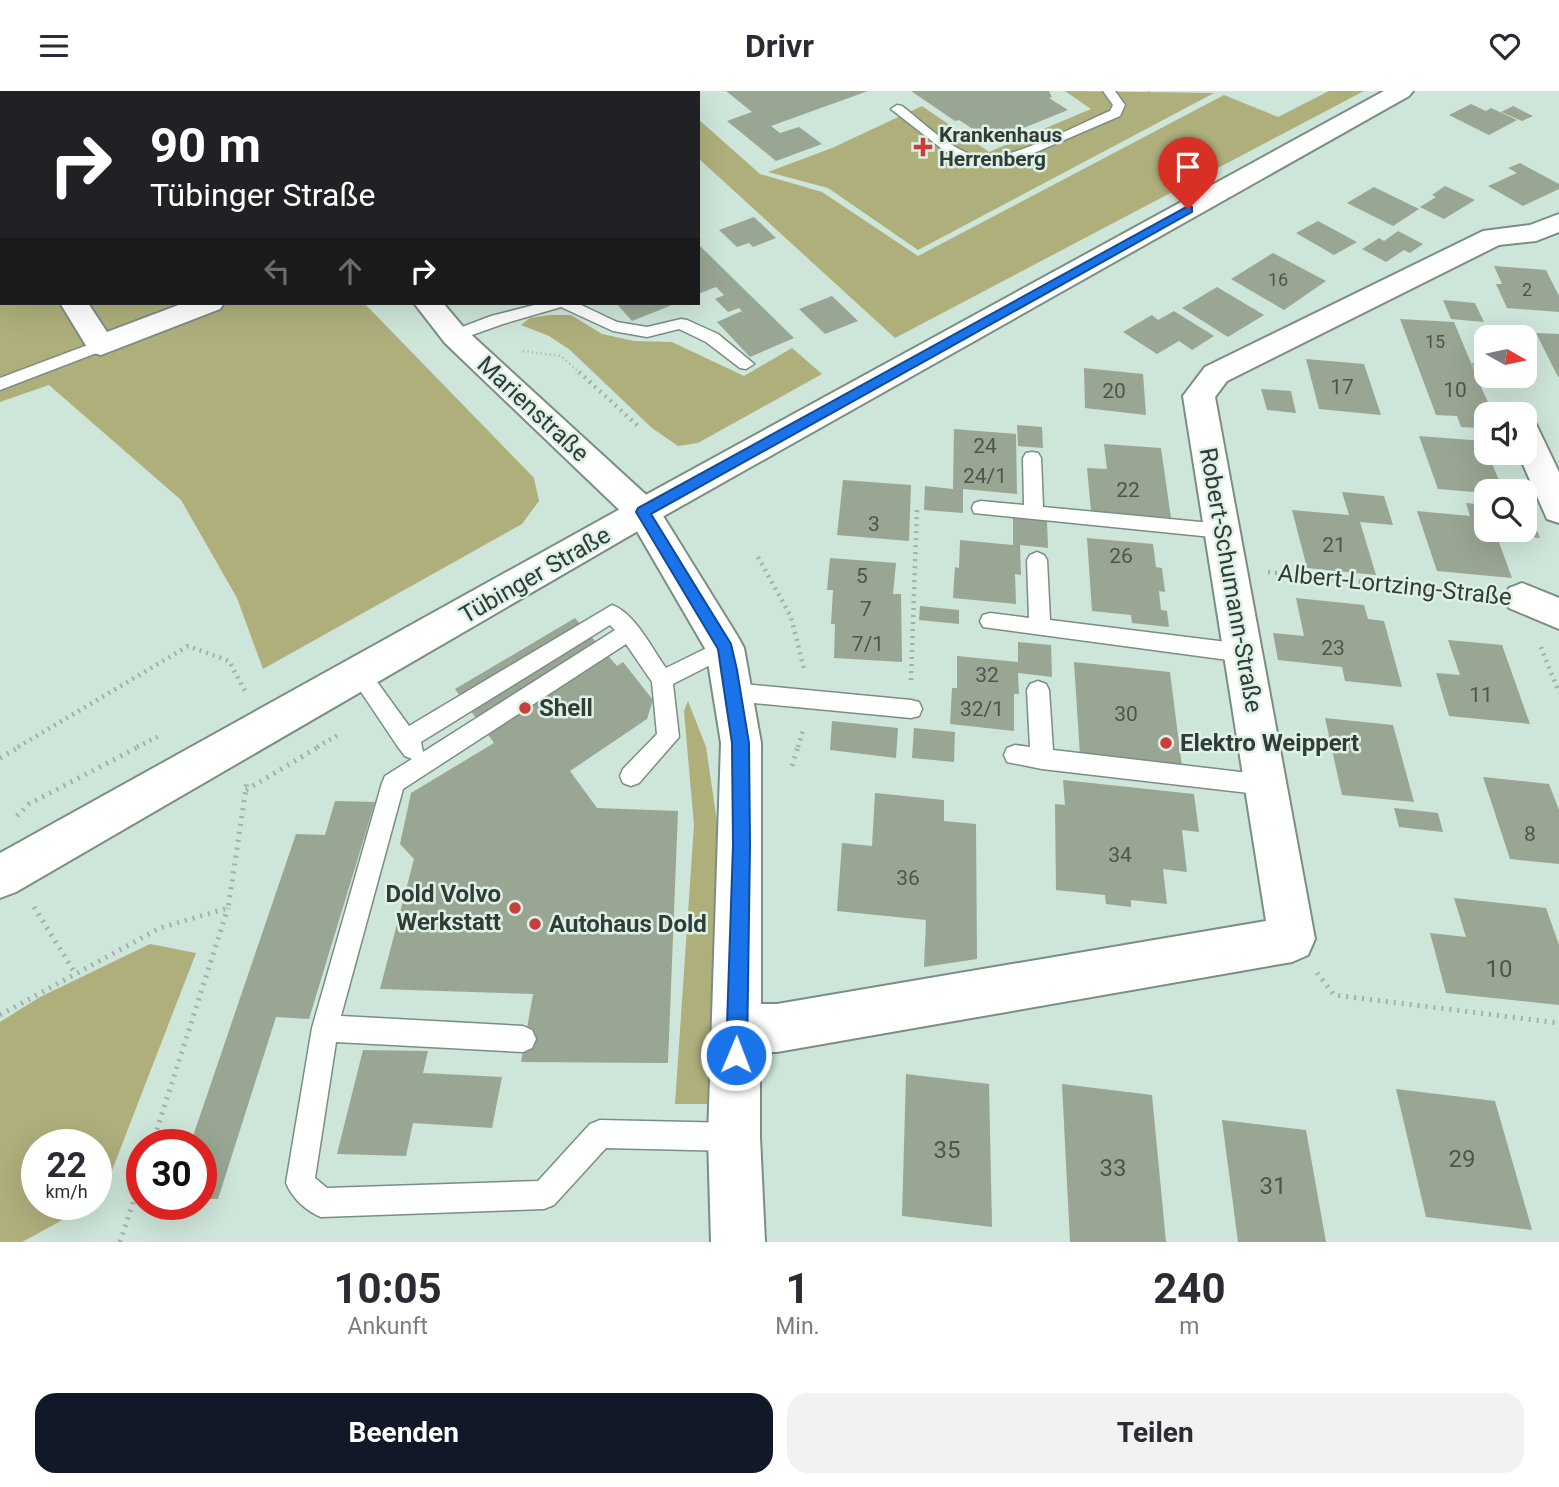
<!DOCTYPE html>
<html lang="de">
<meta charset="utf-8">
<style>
body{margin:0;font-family:Roboto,sans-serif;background:#f2f2f3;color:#2b2b33;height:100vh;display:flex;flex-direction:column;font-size:26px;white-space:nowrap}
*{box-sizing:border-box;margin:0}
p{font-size:23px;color:#7c7c81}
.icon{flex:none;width:38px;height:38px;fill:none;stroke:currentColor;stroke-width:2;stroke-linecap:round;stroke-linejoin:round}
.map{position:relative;height:1151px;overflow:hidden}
.sheet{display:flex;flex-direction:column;background:#fff;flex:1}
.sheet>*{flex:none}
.top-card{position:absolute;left:0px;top:0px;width:700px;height:214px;box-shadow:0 7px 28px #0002;background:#202124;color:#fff;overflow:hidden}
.needle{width:46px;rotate:99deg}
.buttons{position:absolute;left:1474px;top:234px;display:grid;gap:14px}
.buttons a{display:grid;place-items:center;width:63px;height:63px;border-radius:14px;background:#fff;box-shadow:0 7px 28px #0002;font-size:35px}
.speed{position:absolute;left:21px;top:1038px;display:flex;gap:14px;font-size:35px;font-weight:700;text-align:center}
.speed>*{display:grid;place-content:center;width:91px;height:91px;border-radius:50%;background:#fff;box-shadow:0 7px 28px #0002;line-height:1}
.speed small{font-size:18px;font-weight:400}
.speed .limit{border:10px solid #d22;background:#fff;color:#111}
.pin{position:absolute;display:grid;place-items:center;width:60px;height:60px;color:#fff;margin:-72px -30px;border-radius:50% 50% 50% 0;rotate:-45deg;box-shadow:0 0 7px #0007}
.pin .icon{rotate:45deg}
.me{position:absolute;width:77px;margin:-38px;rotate:1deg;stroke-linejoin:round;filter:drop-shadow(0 0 5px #0008)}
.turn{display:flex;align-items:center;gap:24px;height:147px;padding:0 35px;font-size:32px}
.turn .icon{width:91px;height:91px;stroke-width:2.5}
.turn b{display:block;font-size:49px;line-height:60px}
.lanes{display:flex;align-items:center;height:66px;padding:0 35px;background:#0003;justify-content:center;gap:35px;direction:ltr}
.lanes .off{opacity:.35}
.eta{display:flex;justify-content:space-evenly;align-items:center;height:119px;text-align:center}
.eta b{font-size:42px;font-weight:700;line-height:49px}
.action{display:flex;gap:14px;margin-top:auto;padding:14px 35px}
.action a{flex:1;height:80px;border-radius:21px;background:#111827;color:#fff;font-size:28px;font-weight:700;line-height:80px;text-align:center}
.action a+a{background:#f2f2f3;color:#2b2b33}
header{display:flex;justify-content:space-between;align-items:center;height:91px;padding:0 35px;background:#fff;font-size:32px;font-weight:700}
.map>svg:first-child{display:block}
.green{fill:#afaf7c}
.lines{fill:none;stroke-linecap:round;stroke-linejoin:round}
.stream{fill:#6bd6f1;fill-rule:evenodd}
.building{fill:#9aa694}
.lane-casing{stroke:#7a8e83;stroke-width:3}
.street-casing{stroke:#7a8e83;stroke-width:4}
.primary-casing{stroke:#7a8e83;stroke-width:4}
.path-far2{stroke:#9fb1a8;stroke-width:2.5;stroke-dasharray:1 3.5;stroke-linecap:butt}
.path-far1{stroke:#9fb1a8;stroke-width:4.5;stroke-dasharray:2 5;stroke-linecap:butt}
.path{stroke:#9fb1a8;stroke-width:5;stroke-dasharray:2 6;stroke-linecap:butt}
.lane{fill:#fff;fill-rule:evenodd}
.street{fill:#fff;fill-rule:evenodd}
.primary{fill:#fff;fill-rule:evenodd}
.route{fill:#1a73e8;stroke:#114b97;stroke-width:2}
.poi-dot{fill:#cb3d38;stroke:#dcf2e6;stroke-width:2.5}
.labels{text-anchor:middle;stroke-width:5;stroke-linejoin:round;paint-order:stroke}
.far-number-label{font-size:18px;fill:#4c564e}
.far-poi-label{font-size:21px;font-weight:bold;fill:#323b36;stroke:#dcf2e6;text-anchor:start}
.number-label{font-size:21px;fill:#4c564e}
.street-label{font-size:24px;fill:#323b36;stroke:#dcf2e6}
.poi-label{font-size:24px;font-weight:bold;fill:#323b36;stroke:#dcf2e6;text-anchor:start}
.near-number-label{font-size:24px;fill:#4c564e}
</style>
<header><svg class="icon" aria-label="menu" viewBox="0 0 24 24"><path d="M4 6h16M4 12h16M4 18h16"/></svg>Drivr<svg class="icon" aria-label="heart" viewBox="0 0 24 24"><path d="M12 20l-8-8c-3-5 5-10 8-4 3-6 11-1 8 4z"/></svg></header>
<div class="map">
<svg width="1559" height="1151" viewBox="0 0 1559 1151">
<rect width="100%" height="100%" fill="#cee5d9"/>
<g class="green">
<polygon points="1065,0 1214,2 918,159 828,97 768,81 832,57 922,15 989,61 1091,18"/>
<polygon points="1329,0 1364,0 895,247 698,67 698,28 760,83 822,101 918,165 1224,4 1278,26"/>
<polygon points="0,90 2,212 364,212 534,387 539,410 522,433 263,578 237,507 181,409 49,294 0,311"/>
<polygon points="550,224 571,224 602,243 634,250 672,251 744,285 792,257 822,283 698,352 678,355 652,337 570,259 549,245 521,234 530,227"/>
<polygon points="688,610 706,656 719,744 708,1013 675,1013 694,734 684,620"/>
<polygon points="150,853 196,862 101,1108 96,1111 96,1054 37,1054 37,1113 92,1113 22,1151 0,1151 0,931 40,906"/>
</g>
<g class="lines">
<rect class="stream" x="0" y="96" width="2" height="4"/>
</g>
<g class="building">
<polygon points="726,0 868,0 771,35 780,42 799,36 822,53 776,70 727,30 752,21"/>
<polygon points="911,0 1049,0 1052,6 1049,7 1068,19 991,50 959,29 955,30"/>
<polygon points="1471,13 1486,20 1491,17 1517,29 1489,44 1449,24"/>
<polygon points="1513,15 1533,25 1522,30 1501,21"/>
<polygon points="1520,72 1559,93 1559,98 1523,115 1488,95 1517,82 1508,77"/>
<polygon points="1445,95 1475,109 1444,128 1420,116 1436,106 1432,104"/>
<polygon points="1374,96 1419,118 1393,135 1347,112"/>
<polygon points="754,126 776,147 753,156 749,152 737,156 719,139"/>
<polygon points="1318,130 1357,151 1334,164 1296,142"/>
<polygon points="1398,140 1423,153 1410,162 1404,159 1386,171 1362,158 1379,147 1384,150"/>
<polygon points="698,153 794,247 750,266 717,231 742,220 739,217 728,221 715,208 724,204 716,196 698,203"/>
<polygon points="1273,162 1326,190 1284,219 1231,188"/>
<polygon points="1494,175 1546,179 1559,205 1559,221 1507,217 1496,193 1502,193"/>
<polygon points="1217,196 1264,224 1228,246 1182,217"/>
<polygon points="832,205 858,230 825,243 799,218"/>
<polygon points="1443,209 1475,212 1484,231 1451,228"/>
<polygon points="616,212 677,212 632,230"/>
<polygon points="1174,220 1214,245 1192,259 1179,250 1157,263 1123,241 1152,224 1158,229"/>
<polygon points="1400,228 1454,231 1476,284 1472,272 1486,274 1486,285 1510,285 1515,297 1480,294 1494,324 1486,324 1486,362 1525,362 1529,371 1490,368 1504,401 1486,402 1438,398 1419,345 1484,350 1479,337 1461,336 1457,325 1436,324"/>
<polygon points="1536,242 1559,243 1559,287 1555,280"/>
<polygon points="1306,268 1364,273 1381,324 1319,318"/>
<polygon points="1084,277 1143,283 1146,324 1085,317"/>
<polygon points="1261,298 1291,300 1296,322 1267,319"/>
<polygon points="1017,334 1042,336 1043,357 1018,355"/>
<polygon points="954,338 1016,343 1017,403 963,398 963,422 924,419 925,395 953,398"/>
<polygon points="1104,353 1161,357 1171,427 1091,420 1087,377 1107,378"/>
<polygon points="843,389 911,394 909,450 837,444"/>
<polygon points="1342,401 1384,405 1393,434 1360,431 1376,484 1307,477 1292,419 1349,424"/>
<polygon points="1466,412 1486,414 1486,439 1524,439 1524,417 1529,418 1540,447 1496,443 1512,487 1437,480 1417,420 1470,425"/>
<polygon points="1013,427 1047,430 1048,457 1020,454 1021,484 1015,483 1016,513 953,507 955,476 959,477 960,449 1013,454"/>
<polygon points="1087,447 1153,453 1156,476 1162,477 1165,501 1159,500 1161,519 1167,520 1169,536 1132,532 1131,524 1092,520"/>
<polygon points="830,467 896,472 893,503 901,503 902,571 834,567 835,533 831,533 833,499 827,499"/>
<polygon points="1296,507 1364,514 1368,528 1384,530 1402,596 1345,590 1342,576 1278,569 1273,542 1304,545"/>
<polygon points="920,515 959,519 959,533 919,529"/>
<polygon points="575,527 617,575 623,571 653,609 647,628 570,680 597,717 678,720 668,972 521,971 533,903 380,898 414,768 400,753 411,702 494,652 455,598"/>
<polygon points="1448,549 1502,554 1530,633 1449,625 1436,582 1460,584"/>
<polygon points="1018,551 1051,554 1052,586 1018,582 1019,603 1014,603 1014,640 950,633 952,597 957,597 957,565 1018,571"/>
<polygon points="1074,571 1170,581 1182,676 1080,665"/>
<polygon points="1325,627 1393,634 1414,711 1342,704"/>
<polygon points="832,630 898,637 896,667 830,659"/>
<polygon points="914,637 955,641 954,671 912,667"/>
<polygon points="1483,686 1549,693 1559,719 1559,773 1510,768"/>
<polygon points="1063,689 1194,703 1199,741 1182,739 1187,781 1163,778 1167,813 1131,809 1131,816 1106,813 1105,804 1056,799 1055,713 1065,714"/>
<polygon points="875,702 944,709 944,730 976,733 977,868 924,876 926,829 837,820 842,752 872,755"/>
<polygon points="335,710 375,711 309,928 276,926 218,1108 201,1108 201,1054 190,1054 296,743 325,744"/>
<polygon points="1394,717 1438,722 1443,741 1399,736"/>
<polygon points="1454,807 1546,817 1559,854 1559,914 1446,902 1430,842 1466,846"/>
<polygon points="363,959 428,960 423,982 502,986 492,1037 413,1032 406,1065 337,1063"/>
<polygon points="906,983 989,993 992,1136 902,1125"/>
<polygon points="1062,993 1152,1004 1166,1151 1070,1151"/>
<polygon points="1396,998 1495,1010 1532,1139 1426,1126"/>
<polygon points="1222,1029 1306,1039 1326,1151 1238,1151"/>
</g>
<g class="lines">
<g class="lane-casing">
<g id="lane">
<polygon points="56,0 68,0 55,2"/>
<polygon points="188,0 200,0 187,2"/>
<path d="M1103,0H1115L1125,14L1120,25L1034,62L984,75L969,72L946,61L891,18L897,14L902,15C925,33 950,58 978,66C1005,73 1083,31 1110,20L1113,14Z"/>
<rect x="0" y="51" width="2" height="9"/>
<polygon points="542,212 577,212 617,231 647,236 681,228 687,229 718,243 754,273 746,278 740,277 706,251 679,238 647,246 613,240 561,216 503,233 455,250 447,245 449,241 491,225"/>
<polygon points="101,249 107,250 109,254 107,258 0,299 0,287"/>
<polygon points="1032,361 1038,362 1041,367 1043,416 1222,433 1229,435 1232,440 1229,445 1222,447 974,422 972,417 974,412 981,410 1024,414 1023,367 1026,362"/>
<polygon points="1037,461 1044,464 1047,469 1050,529 1243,553 1250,556 1253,562 1250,568 1243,571 983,536 980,530 983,524 990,522 1029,527 1027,469 1030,464"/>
<path d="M612,514C635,522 652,558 666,577L725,548L732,551L735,557L732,563L673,593L679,646L639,692L631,695L623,692L620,685L623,678L657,643L652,591L626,553L403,698L341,925L523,935L532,939L536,948L532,957L523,961L336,951L315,1087L327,1097L538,1090L590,1033L600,1029L734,1032L744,1036L748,1046L744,1056L734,1060L606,1057L554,1114L544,1118L321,1126C306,1120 292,1107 286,1092L312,937L382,692L385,685L412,668L405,665L398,656L353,589L349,583L353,577L360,574L367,577L409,635ZM610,534L615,539L423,661L421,651Z"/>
<polygon points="1038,590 1046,593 1049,599 1053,659 1266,684 1274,687 1277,694 1274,701 1266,704 1042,678 1007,671 1004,664 1007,657 1015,654 1030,656 1027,599 1030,593"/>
<polygon points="733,592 911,609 919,611 922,618 919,625 911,627 733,610 725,607 722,601 725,595"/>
</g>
</g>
<g class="street-casing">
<g id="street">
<rect x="363" y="0" width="24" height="2"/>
<polygon points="1559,123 1559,141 1536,150 1499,154 1227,290 1215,306 1315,848 1308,864 1292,871 777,961 760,961 760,1046 765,1151 711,1151 708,1046 721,652 706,559 631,430 445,252 414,212 443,212 465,238 655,412 738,546 744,557 761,652 761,913 777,913 1266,830 1183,305 1205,276 1483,140 1530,134"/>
<rect x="0" y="159" width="2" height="16"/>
<polygon points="60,212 88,212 107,241 184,212 224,212 220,218 101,264 90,261"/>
<polygon points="1524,328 1535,331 1559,381 1559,432 1547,428 1518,362 1524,362"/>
<polygon points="1522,492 1559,507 1559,538 1509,517 1504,507 1509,497"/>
</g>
</g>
<g class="primary-casing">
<polygon id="primary" points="1384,0 1413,0 1409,5 655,430 16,801 0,807 0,762 631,412"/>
</g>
<g class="path-far2">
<polyline points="1146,24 1154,14 1149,0"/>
<path d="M909,111C933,121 969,130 991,111C997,106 1000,98 1004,92"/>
<polyline points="523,260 561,265 581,283"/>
</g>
<g class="path-far1">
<polyline points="579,281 638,335"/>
<polyline points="758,466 791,526 804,578"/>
<polyline points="1268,481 1486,504"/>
<polyline points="1541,556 1559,602"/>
<polyline points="911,589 917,417"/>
<polyline points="18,656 188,555 229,570 245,600"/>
<polyline points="137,656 161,644"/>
<polyline points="317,656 338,644"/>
<polyline points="798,656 803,639"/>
</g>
<g class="path">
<polyline points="0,667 21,655"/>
<polyline points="792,675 798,655"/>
<polyline points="246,699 320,655"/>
<polyline points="17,725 29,713 140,655"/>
<polyline points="34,816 75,882"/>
<polyline points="1317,882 1334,904 1559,932"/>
<polyline points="0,924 160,837 228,817 247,691"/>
<polyline points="152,1054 228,817"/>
<polyline points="120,1151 142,1084"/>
</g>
<use href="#lane" class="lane"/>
<use href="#street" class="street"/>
<use href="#primary" class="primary"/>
</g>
<polygon class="route" points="1188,115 1192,116 1192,121 651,423 731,553 737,579 749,652 750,754 747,964 744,971 736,974 729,971 726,964 733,754 732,652 721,579 718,558 636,421 638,417"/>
<g class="poi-dot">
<path d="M919.5 45.5h7v7h7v7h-7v7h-7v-7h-7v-7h7z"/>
<circle cx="525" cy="617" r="7"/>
<circle cx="1166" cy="652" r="7"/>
<circle cx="515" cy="817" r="7"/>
<circle cx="535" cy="833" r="7"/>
</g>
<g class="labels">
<g class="far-number-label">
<text x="1278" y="195">16</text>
<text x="1527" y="205">2</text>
<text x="1435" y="257">15</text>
</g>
<g class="far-poi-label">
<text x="939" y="51">Krankenhaus<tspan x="939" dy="24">Herrenberg</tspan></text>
</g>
<g class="number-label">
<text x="1342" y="303">17</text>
<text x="1455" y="306">10</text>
<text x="1114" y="307">20</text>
<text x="985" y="362">24</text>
<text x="985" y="392">24/1</text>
<text x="1128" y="406">22</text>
<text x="874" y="440">3</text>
<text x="1334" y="461">21</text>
<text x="1121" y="472">26</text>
<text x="862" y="492">5</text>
<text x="866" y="525">7</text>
<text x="868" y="560">7/1</text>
<text x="1333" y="564">23</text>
<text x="987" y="591">32</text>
<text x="1481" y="611">11</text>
<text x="982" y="625">32/1</text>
<text x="1126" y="630">30</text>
<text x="1530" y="750">8</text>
<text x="1120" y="771">34</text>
<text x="908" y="794">36</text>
</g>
<g class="street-label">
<text transform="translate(533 318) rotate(43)" y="8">Marienstraße</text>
<text transform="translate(535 484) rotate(-30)" y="8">Tübinger Straße</text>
<text transform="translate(1231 489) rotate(80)" y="8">Robert-Schumann-Straße</text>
<text transform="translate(1395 494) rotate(6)" y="8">Albert-Lortzing-Straße</text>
</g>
<g class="poi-label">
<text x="539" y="625">Shell</text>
<text x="1180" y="660">Elektro Weippert</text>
<text x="501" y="811" text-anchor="end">Dold Volvo<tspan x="501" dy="28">Werkstatt</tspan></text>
<text x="549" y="841">Autohaus Dold</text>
</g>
<g class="near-number-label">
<text x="1499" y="886">10</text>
<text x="947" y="1067">35</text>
<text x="1462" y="1076">29</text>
<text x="1113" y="1085">33</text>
<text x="1273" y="1103">31</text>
</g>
</g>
</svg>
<div class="buttons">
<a><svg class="needle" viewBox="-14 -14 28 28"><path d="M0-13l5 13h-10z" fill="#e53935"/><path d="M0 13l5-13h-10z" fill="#7c7c81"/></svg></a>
<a><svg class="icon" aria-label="sound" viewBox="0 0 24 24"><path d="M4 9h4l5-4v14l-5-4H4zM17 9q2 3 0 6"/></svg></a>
<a><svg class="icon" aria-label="search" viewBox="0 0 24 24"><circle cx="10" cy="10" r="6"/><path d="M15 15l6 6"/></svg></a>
</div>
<div class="speed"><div>22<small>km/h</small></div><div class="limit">30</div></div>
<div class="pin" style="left:1188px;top:118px;background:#d93025"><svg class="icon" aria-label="arrive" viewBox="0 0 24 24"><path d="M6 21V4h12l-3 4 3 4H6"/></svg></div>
<svg class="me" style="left:736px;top:964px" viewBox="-20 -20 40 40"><circle r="17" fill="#1a73e8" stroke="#fff" stroke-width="3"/><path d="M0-11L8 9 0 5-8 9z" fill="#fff"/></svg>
<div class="top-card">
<div class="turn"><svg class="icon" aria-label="right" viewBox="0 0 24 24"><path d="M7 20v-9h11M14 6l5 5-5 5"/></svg><div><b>90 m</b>Tübinger Straße</div></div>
<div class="lanes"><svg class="icon off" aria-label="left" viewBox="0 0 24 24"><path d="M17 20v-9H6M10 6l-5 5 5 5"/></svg><svg class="icon off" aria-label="ahead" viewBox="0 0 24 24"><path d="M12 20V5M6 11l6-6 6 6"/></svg><svg class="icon" aria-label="right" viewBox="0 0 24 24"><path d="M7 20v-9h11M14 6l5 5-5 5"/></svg></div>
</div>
</div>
<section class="sheet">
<div class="eta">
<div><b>10:05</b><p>Ankunft</p></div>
<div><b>1</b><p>Min.</p></div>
<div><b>240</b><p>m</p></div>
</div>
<div class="action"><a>Beenden</a><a>Teilen</a></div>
</section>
